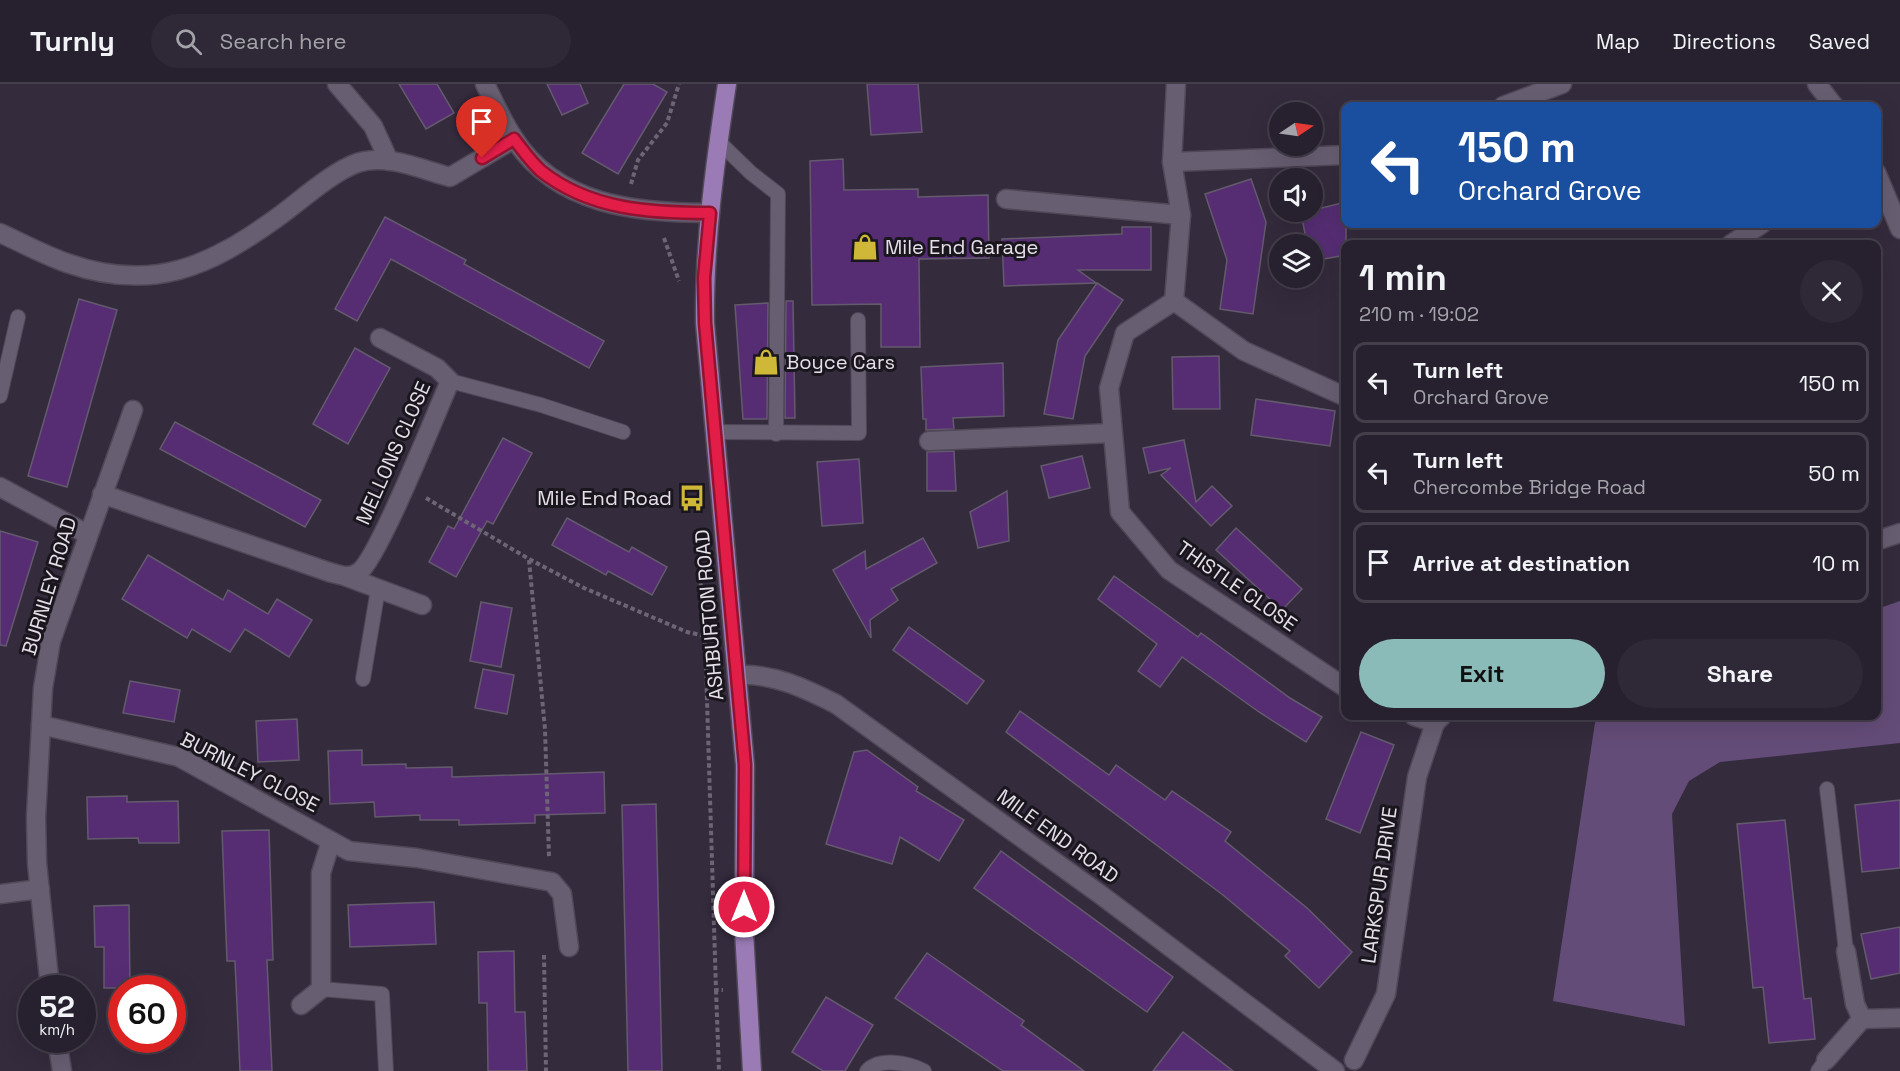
<!DOCTYPE html>
<meta charset="utf-8">
<style>
body{margin:0;font-family:"Space Grotesk",sans-serif;background:#2f2836;color:#f1f3f6;height:100vh;display:flex;flex-direction:column;font-size:22px;white-space:nowrap}
*{box-sizing:border-box;margin:0}
p{font-size:20px;color:#a4a3aa}
.icon{flex:none;width:33px;height:33px;fill:none;stroke:currentColor;stroke-width:2;stroke-linecap:round;stroke-linejoin:round}
.map{position:relative;flex:1;overflow:hidden}
.sheet{position:absolute;left:1341px;top:156px;width:540px;height:480px;display:flex;flex-direction:column;background:#27202e;border-radius:12px;box-shadow:0 6px 24px #0002,0 0 0 2px #433e4a}
.sheet>*{flex:none}
.banner{position:absolute;left:1341px;top:18px;width:540px;height:126px;border-radius:12px;box-shadow:0 6px 24px #0002,0 0 0 2px #433e4a;background:#1a4fa0;color:#fff;overflow:hidden}
.needle{width:39px;rotate:77deg}
.controls{position:absolute;left:1269px;top:18px;display:grid;gap:12px}
.controls a{display:grid;place-items:center;width:54px;height:54px;border-radius:50%;background:#27202e;box-shadow:0 6px 24px #0002,0 0 0 2px #433e4a;font-size:30px}
.speed{position:absolute;left:18px;top:891px;display:flex;gap:12px;font-size:30px;font-weight:700;text-align:center}
.speed>*{display:grid;place-content:center;width:78px;height:78px;border-radius:50%;background:#27202e;box-shadow:0 6px 24px #0002,0 0 0 2px #433e4a;line-height:1}
.speed small{font-size:15px;font-weight:400}
.speed .limit{border:9px solid #d22;background:#fff;color:#111}
.pin{position:absolute;display:grid;place-items:center;width:51px;height:51px;color:#fff;margin:-62px -26px;border-radius:50% 50% 50% 0;rotate:-45deg;box-shadow:0 0 6px #0007}
.pin .icon{rotate:45deg}
.me{position:absolute;width:66px;margin:-33px;rotate:0deg;stroke-linejoin:round;filter:drop-shadow(0 0 4px #0008)}
.turn{display:flex;align-items:center;gap:21px;height:126px;padding:0 18px;font-size:27px}
.turn .icon{width:78px;height:78px;stroke-width:2.5}
.turn b{display:block;font-size:42px;line-height:51px}
.round{display:grid;place-items:center;flex:none;width:63px;height:63px;border-radius:32px;background:#2f2836}
.head{display:flex;align-items:center;justify-content:space-between;height:102px;padding:0 18px}
h1{font-size:36px;font-weight:700;line-height:45px}
.primary-button{display:flex;gap:12px;margin-top:auto;padding:12px 18px}
.primary-button a{flex:1;height:69px;border-radius:36px;background:#8bbbb9;color:#111;font-size:24px;font-weight:700;line-height:69px;text-align:center}
.primary-button a+a{background:#2f2836;color:#f1f3f6}
ul{padding:0;list-style:none}
li{display:flex;align-items:center;gap:18px;height:81px;margin:0 12px 9px;padding:0 6px;border:3px solid #433e4a;border-radius:12px}
li div{flex:1}
li b{display:block;font-size:22px}
li em{font-style:normal}
header{display:flex;align-items:center;gap:36px;box-sizing:border-box;height:84px;padding:0 30px;background:#27202e;border-bottom:2px solid #433e4a}
header strong{font-size:28px}
nav{display:flex;gap:33px;margin-inline-start:auto;font-size:21px}
.search{width:420px;height:54px;background:#2f2836;display:flex;align-items:center;gap:15px;box-sizing:border-box;padding:0 21px;border-radius:33px;color:#a4a3aa;font-size:22px}
.map>svg:first-child{display:block}
.green{fill:#644c78}
.building{fill:#562d73;stroke:#645a6d;stroke-width:1.5}
.lines{fill:none;stroke-linecap:round;stroke-linejoin:round}
.lane-casing{stroke:#504857;stroke-width:16}
.street-casing{stroke:#504857;stroke-width:21}
.secondary-casing{stroke:#504857;stroke-width:21}
.primary-casing{stroke:#504857;stroke-width:21}
.path{stroke:#6d6575;stroke-width:4;stroke-dasharray:4.5 3;stroke-linecap:butt}
.lane{stroke:#685e72;stroke-width:14}
.street{stroke:#685e72;stroke-width:18}
.secondary{stroke:#685e72;stroke-width:18}
.primary{stroke:#9a7bb5;stroke-width:18}
.route-casing{stroke:#92132f;stroke-width:15}
.route{stroke:#e11d48;stroke-width:10}
.labels{text-anchor:middle;stroke-width:6;stroke-linejoin:round;paint-order:stroke}
.poi-label{font-size:20px;fill:#e5dfea;stroke:#1a161e;text-anchor:start}
.street-label{font-size:20px;fill:#e5dfea;stroke:#1a161e}
</style>
<header>
<strong>Turnly</strong>
<div class="search"><svg class="icon" aria-label="search" viewBox="0 0 24 24"><circle cx="10" cy="10" r="6"/><path d="M15 15l6 6"/></svg>Search here</div>
<nav><a>Map</a><a>Directions</a><a>Saved</a></nav>
</header>
<div class="map">
<svg width="1900" height="987" viewBox="0 0 1900 987">
<rect width="100%" height="100%" fill="#342b3d"/>
<polygon class="green" points="1900,517 1900,659 1720,678 1689,697 1672,730 1685,942 1553,917 1596,632 1876,632 1877,525"/>
<g class="building">
<polygon points="399,0 437,0 454,29 426,45"/>
<polygon points="547,0 580,0 588,19 562,31"/>
<polygon points="624,0 653,0 667,8 618,90 582,69"/>
<polygon points="867,0 918,0 922,48 871,51"/>
<polygon points="843,75 844,106 918,105 918,113 988,111 989,174 919,175 920,263 881,263 881,220 812,221 810,77"/>
<polygon points="1251,95 1266,138 1253,230 1220,225 1227,176 1205,110"/>
<polygon points="1346,118 1346,171 1312,177 1312,160 1307,160 1301,129"/>
<polygon points="385,133 466,176 464,180 604,257 589,284 391,175 357,237 335,225"/>
<polygon points="1122,143 1151,143 1151,186 1078,186 1096,199 1004,202 1002,155 1122,150"/>
<polygon points="1097,199 1123,216 1085,272 1073,335 1044,330 1058,256"/>
<polygon points="79,215 117,226 67,403 28,392"/>
<polygon points="786,217 793,217 795,334 785,334"/>
<polygon points="768,219 767,335 743,335 735,221"/>
<polygon points="355,264 390,284 348,360 313,340"/>
<polygon points="1219,272 1220,325 1173,325 1172,273"/>
<polygon points="1003,279 1004,332 953,334 954,345 926,346 926,335 923,335 921,283"/>
<polygon points="1256,315 1335,327 1330,362 1251,351"/>
<polygon points="175,338 321,416 305,443 160,365"/>
<polygon points="503,354 532,369 493,440 487,437 456,493 429,478 448,442 454,445"/>
<polygon points="1184,356 1196,418 1212,402 1232,422 1211,442 1161,391 1171,384 1149,389 1143,364"/>
<polygon points="954,367 956,407 927,407 927,368"/>
<polygon points="1082,372 1090,404 1049,414 1041,382"/>
<polygon points="859,375 863,439 822,442 817,378"/>
<polygon points="1007,407 1009,457 978,464 970,428"/>
<polygon points="567,434 629,468 632,463 667,483 652,511 608,487 606,491 552,461"/>
<polygon points="1236,444 1302,505 1282,526 1216,466"/>
<polygon points="0,447 38,458 6,562 0,561"/>
<polygon points="923,454 937,479 891,505 898,516 870,536 871,554 833,486 865,467 866,485"/>
<polygon points="148,471 223,516 228,506 268,530 277,515 312,536 289,573 245,545 230,568 192,545 187,554 122,515"/>
<polygon points="1114,492 1198,553 1201,549 1290,614 1322,633 1306,658 1259,628 1182,573 1160,603 1138,587 1157,560 1098,515"/>
<polygon points="481,518 512,524 501,583 470,577"/>
<polygon points="909,543 984,597 967,620 893,566"/>
<polygon points="483,585 514,591 507,630 475,624"/>
<polygon points="130,597 180,606 174,638 123,629"/>
<polygon points="1020,627 1109,691 1116,681 1165,716 1172,707 1231,748 1225,757 1307,824 1352,868 1319,904 1285,872 1290,867 1223,811 1006,648"/>
<polygon points="297,635 299,676 258,678 256,637"/>
<polygon points="1361,648 1394,661 1360,749 1326,735"/>
<polygon points="362,666 362,681 406,680 406,684 452,683 452,693 604,688 605,729 535,731 535,739 459,741 459,736 420,736 420,731 375,733 374,718 330,720 328,667"/>
<polygon points="867,666 918,703 916,707 964,736 939,777 900,753 892,780 826,760 854,668"/>
<polygon points="127,712 127,718 178,717 179,759 139,759 138,754 88,755 87,713"/>
<polygon points="1900,716 1900,784 1862,788 1855,721"/>
<polygon points="656,720 662,987 628,987 622,721"/>
<polygon points="1785,736 1804,915 1811,914 1815,955 1769,959 1763,903 1753,904 1737,740"/>
<polygon points="269,746 273,876 267,876 272,987 240,987 235,877 227,877 222,747"/>
<polygon points="1001,767 1173,893 1147,928 974,804"/>
<polygon points="434,818 436,860 350,863 348,821"/>
<polygon points="129,821 130,904 104,904 104,863 95,863 94,822"/>
<polygon points="1900,843 1900,889 1871,895 1861,850"/>
<polygon points="514,867 515,928 525,928 527,987 488,987 487,919 479,919 478,868"/>
<polygon points="927,869 1024,937 1021,941 1084,987 1003,987 895,914"/>
<polygon points="826,913 873,941 845,987 823,987 792,968"/>
<polygon points="1183,948 1233,987 1153,987"/>
</g>
<g class="lines">
<g class="lane-casing">
<g id="lane">
<polyline points="718,57 751,89 778,110 776,350"/>
<polyline points="450,297 541,321 623,348"/>
<polyline points="0,312 18,233"/>
<polyline points="714,348 859,349 858,236"/>
<polyline points="363,595 378,505"/>
<polyline points="1827,705 1846,867"/>
<polyline points="321,905 382,910 386,987"/>
<path d="M867,987C879,973 909,979 924,987"/>
<polyline points="1818,987 1826,976"/>
</g>
</g>
<g class="street-casing">
<g id="street">
<polyline points="337,0 373,42 389,77"/>
<path d="M485,0C494,18 502,36 513,53C556,122 637,129 710,129"/>
<polyline points="1176,0 1172,78 1181,131 1174,217 1125,249 1109,304 1120,428 1169,486 1346,604"/>
<polyline points="1817,0 1834,22"/>
<polyline points="1503,22 1562,0"/>
<polyline points="1172,78 1346,71"/>
<polyline points="1876,88 1900,145"/>
<polyline points="1006,115 1181,131"/>
<path d="M0,149C22,159 44,171 67,179C152,209 209,183 278,133C300,117 332,88 357,79C386,69 423,86 450,93L514,55"/>
<polyline points="1731,160 1762,140"/>
<polyline points="1174,217 1244,267 1346,313"/>
<polyline points="929,357 1112,349"/>
<polyline points="0,403 87,450"/>
<path d="M102,410L329,488C340,491 349,495 359,488C378,475 437,327 450,297L437,284L380,254"/>
<polyline points="1876,457 1900,449"/>
<polyline points="347,493 422,521"/>
<polyline points="1414,632 1435,639"/>
<polyline points="41,641 179,673 349,767 417,774 552,798 562,810 569,863"/>
<polyline points="0,810 40,805"/>
<polyline points="1846,867 1855,920 1862,935 1900,934"/>
<polyline points="50,904 37,779 36,733 43,604 51,557 133,326"/>
<polyline points="301,921 321,905 321,789 331,757"/>
<polyline points="57,956 62,987"/>
<polyline points="1354,976 1386,910 1417,693 1435,639 1442,632"/>
<polyline points="1826,976 1862,935"/>
</g>
</g>
<g class="secondary-casing">
<path id="secondary" d="M737,591C773,589 804,604 836,620L1101,811L1335,987"/>
</g>
<g class="primary-casing">
<path id="primary" d="M727,0C715,79 704,159 705,239L745,681L744,847L752,987"/>
</g>
<g class="path">
<polyline points="631,100 638,76 667,39 679,0"/>
<polyline points="664,154 679,197"/>
<polyline points="426,414 529,475 584,504 687,548 705,552"/>
<polyline points="529,476 545,645 549,773"/>
<polyline points="700,492 705,552 716,906 723,906"/>
<polyline points="544,871 546,987"/>
<polyline points="716,906 719,987"/>
</g>
<use href="#lane" class="lane"/>
<use href="#street" class="street"/>
<use href="#secondary" class="secondary"/>
<use href="#primary" class="primary"/>
</g>
<g class="lines">
<g class="route-casing">
<path id="route" d="M482,74L514,55C522,65 531,78 541,87C590,126 651,129 710,129L704,194L705,239L745,681L744,823"/>
</g>
<use href="#route" class="route"/>
</g>
<defs>
<g id="shop-bare" transform="scale(2.07)"><path d="M-5-2.5h2.3a2.7 3.5 0 0 1 5.4 0H5L5.5 6h-11ZM-1.5-2.5h3a1.5 2.3 0 0 0-3 0Z" fill="#cfb837" stroke="#1a161e" stroke-width="2.5" paint-order="stroke"/></g>
<g id="bus-bare" transform="scale(2.07)"><path d="M-5-6H5V4H4V6H2V4H-2V6H-4V4H-5ZM-3.5-4V0h7V-4ZM-3.5 1.2v1.5H-2V1.2ZM2 1.2v1.5H3.5V1.2Z" fill="#cfb837" stroke="#1a161e" stroke-width="2.5" paint-order="stroke"/></g>
</defs>
<g fill-rule="evenodd">
<use href="#shop-bare" x="865" y="163"/>
<use href="#shop-bare" x="766" y="278"/>
<use href="#bus-bare" x="692" y="414"/>
</g>
<g class="labels">
<g class="poi-label">
<text x="885" y="170">Mile End Garage</text>
<text x="786" y="285">Boyce Cars</text>
<text x="672" y="421" text-anchor="end">Mile End Road</text>
</g>
<g class="street-label">
<text transform="translate(393 369) rotate(-66)" y="7">MELLONS CLOSE</text>
<text transform="translate(49 502) rotate(-73)" y="7">BURNLEY ROAD</text>
<text transform="translate(1237 502) rotate(35)" y="7">THISTLE CLOSE</text>
<text transform="translate(709 531) rotate(-95)" y="7">ASHBURTON ROAD</text>
<text transform="translate(250 688) rotate(27)" y="7">BURNLEY CLOSE</text>
<text transform="translate(1058 752) rotate(36)" y="7">MILE END ROAD</text>
<text transform="translate(1379 801) rotate(-82)" y="7">LARKSPUR DRIVE</text>
</g>
</g>
</svg>
<div class="controls">
<a><svg class="needle" viewBox="-14 -14 28 28"><path d="M0-13l5 13h-10z" fill="#e53935"/><path d="M0 13l5-13h-10z" fill="#a4a3aa"/></svg></a>
<a><svg class="icon" aria-label="sound" viewBox="0 0 24 24"><path d="M4 9h4l5-4v14l-5-4H4zM17 9q2 3 0 6"/></svg></a>
<a><svg class="icon" aria-label="layers" viewBox="0 0 24 24"><path d="M12 4l9 5-9 5-9-5zM3 14l9 5 9-5"/></svg></a>
</div>
<div class="speed"><div>52<small>km/h</small></div><div class="limit">60</div></div>
<div class="pin" style="left:482px;top:74px;background:#d93025"><svg class="icon" aria-label="arrive" viewBox="0 0 24 24"><path d="M6 21V4h12l-3 4 3 4H6"/></svg></div>
<svg class="me" style="left:744px;top:823px" viewBox="-20 -20 40 40"><circle r="17" fill="#e11d48" stroke="#fff" stroke-width="3"/><path d="M0-11L8 9 0 5-8 9z" fill="#fff"/></svg>
<div class="banner">
<div class="turn"><svg class="icon" aria-label="left" viewBox="0 0 24 24"><path d="M17 20v-9H6M10 6l-5 5 5 5"/></svg><div><b>150 m</b>Orchard Grove</div></div>
</div>
<section class="sheet">
<div class="head"><div><h1>1 min</h1><p>210 m · 19:02</p></div><a class="round"><svg class="icon" aria-label="close" viewBox="0 0 24 24"><path d="M6 6l12 12M18 6L6 18"/></svg></a></div>
<ul>
<li><svg class="icon" aria-label="left" viewBox="0 0 24 24"><path d="M17 20v-9H6M10 6l-5 5 5 5"/></svg><div><b>Turn left</b><p>Orchard Grove</p></div><em>150 m</em></li>
<li><svg class="icon" aria-label="left" viewBox="0 0 24 24"><path d="M17 20v-9H6M10 6l-5 5 5 5"/></svg><div><b>Turn left</b><p>Chercombe Bridge Road</p></div><em>50 m</em></li>
<li><svg class="icon" aria-label="arrive" viewBox="0 0 24 24"><path d="M6 21V4h12l-3 4 3 4H6"/></svg><div><b>Arrive at destination</b></div><em>10 m</em></li>
</ul>
<div class="primary-button"><a>Exit</a><a>Share</a></div>
</section>
</div>
